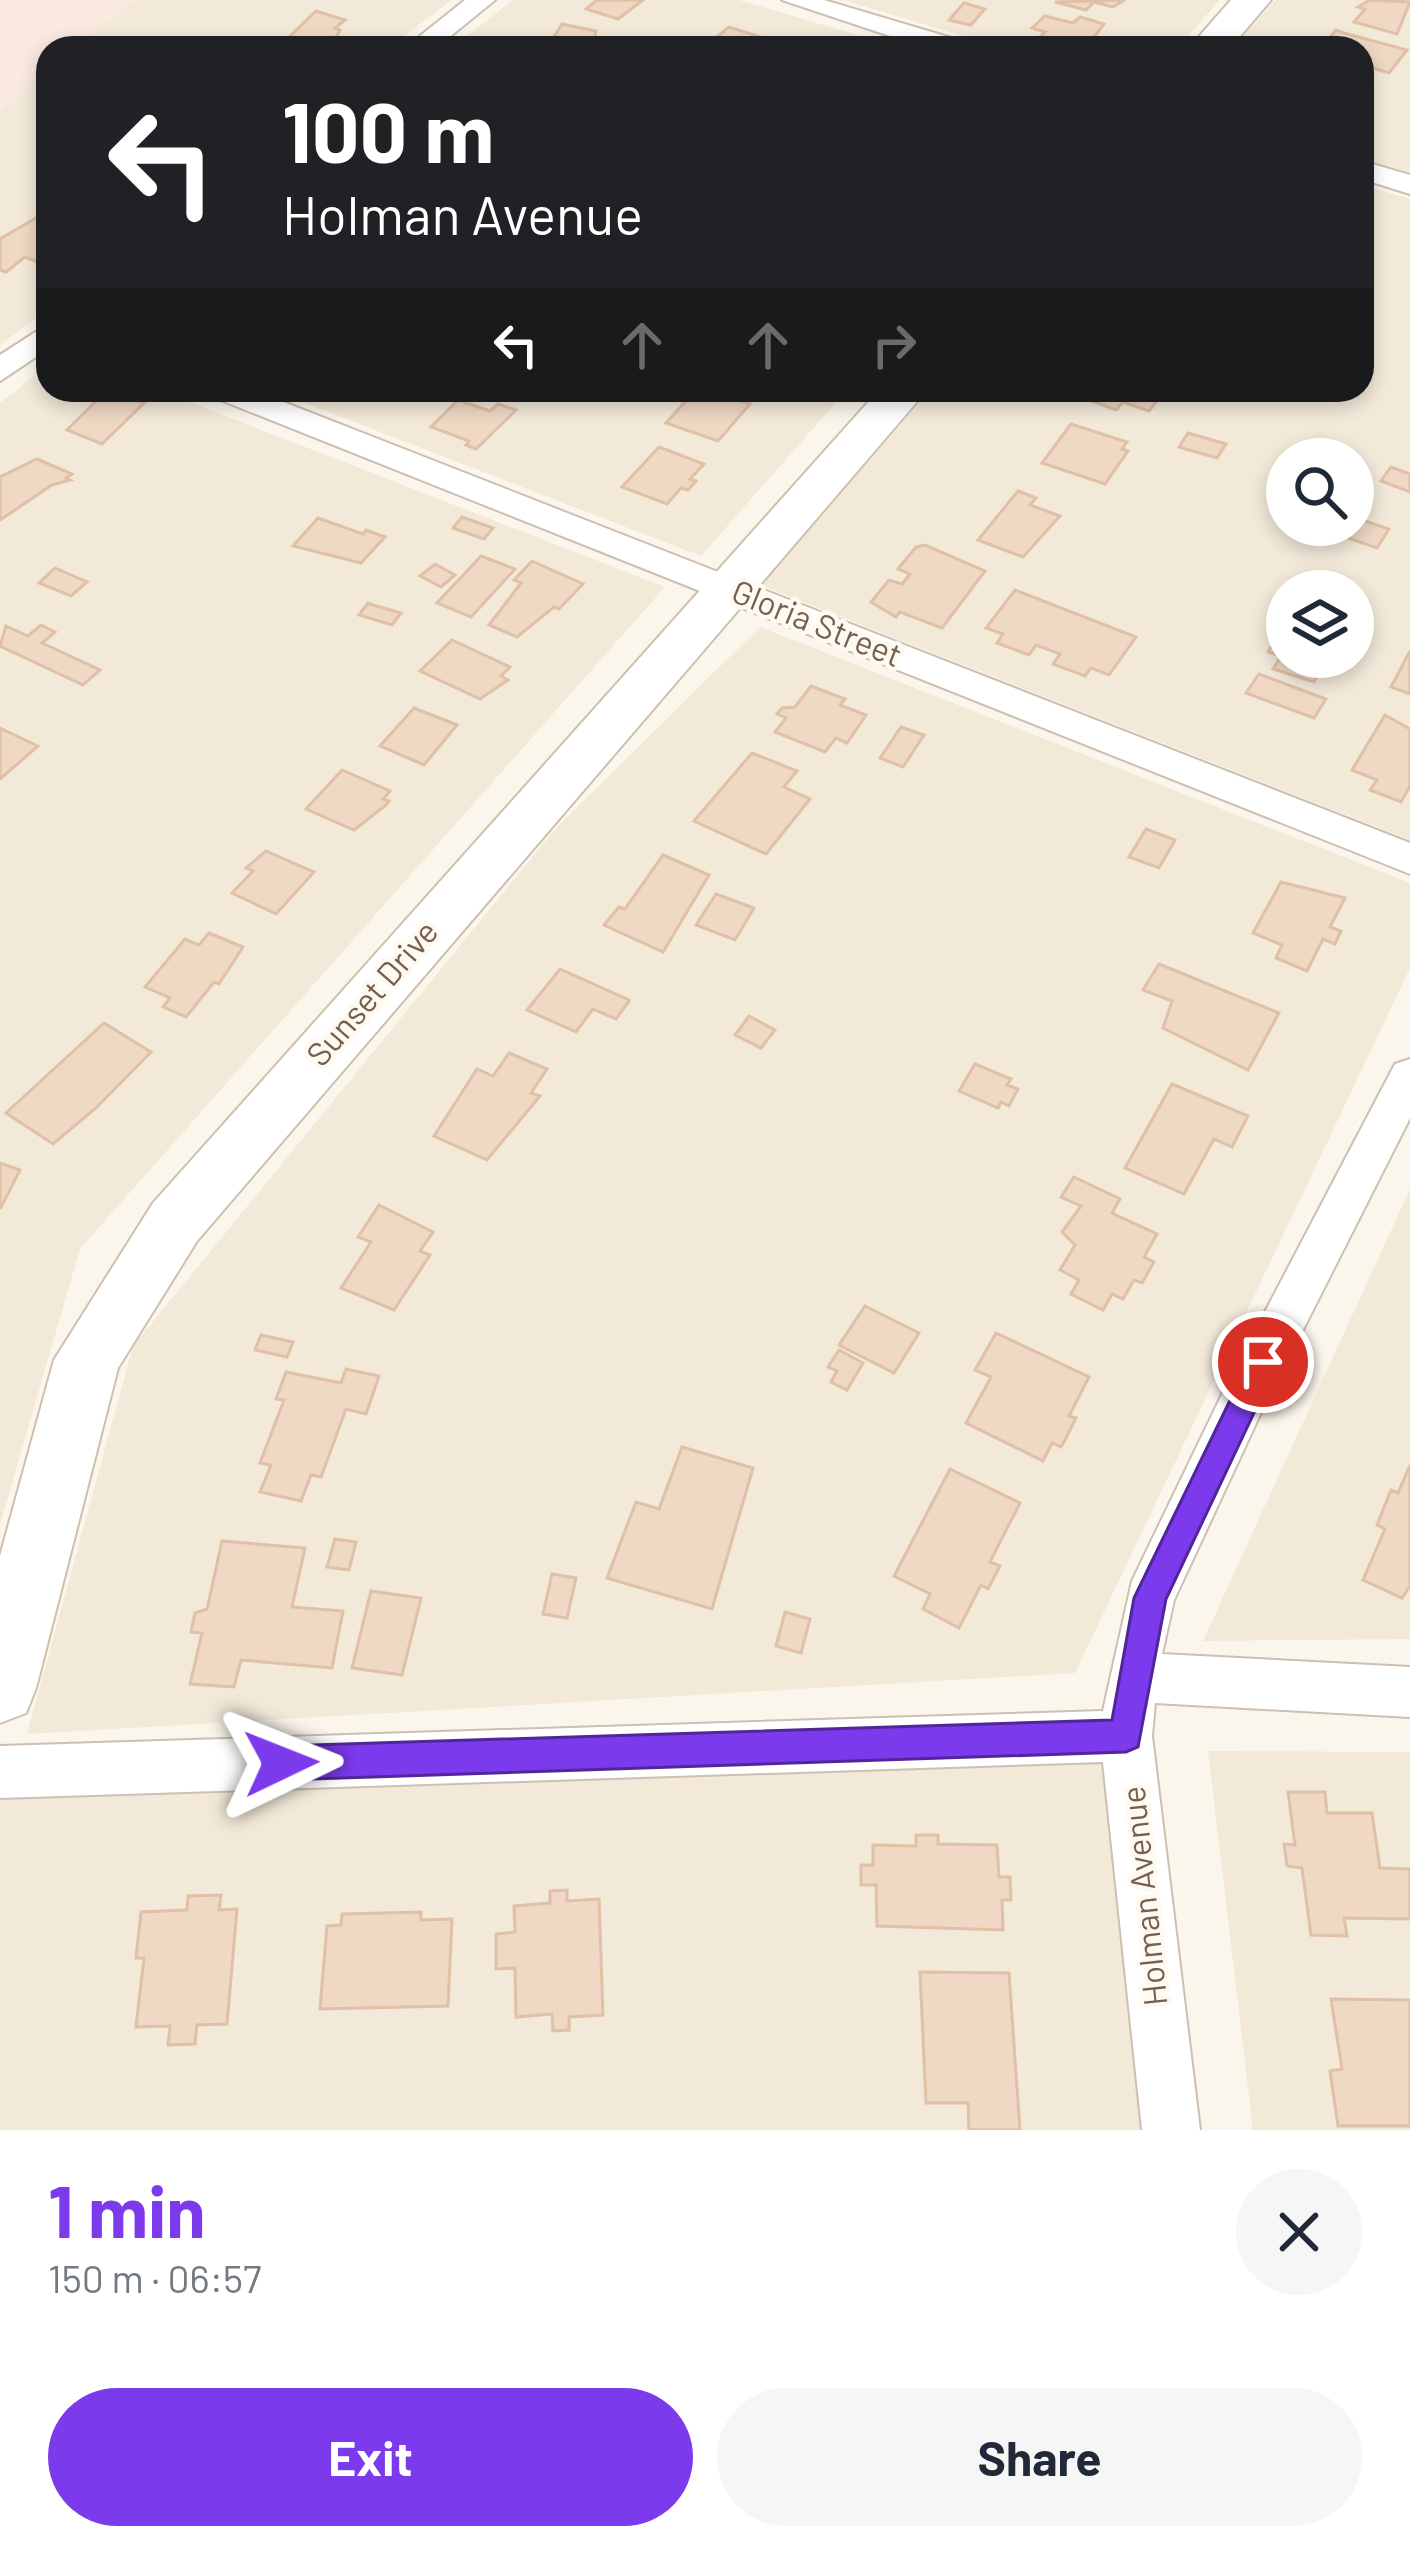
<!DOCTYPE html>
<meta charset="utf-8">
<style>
body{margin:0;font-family:Barlow,sans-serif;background:#f6f6f7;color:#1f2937;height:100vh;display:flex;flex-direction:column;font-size:45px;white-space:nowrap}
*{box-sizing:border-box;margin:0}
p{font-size:39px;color:#747a83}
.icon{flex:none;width:66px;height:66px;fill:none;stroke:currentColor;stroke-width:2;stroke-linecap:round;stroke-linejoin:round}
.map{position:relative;height:2130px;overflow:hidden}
.sheet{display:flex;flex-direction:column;background:#fff;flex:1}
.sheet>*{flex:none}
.hud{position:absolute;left:36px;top:36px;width:1338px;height:366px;border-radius:36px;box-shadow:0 6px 18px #0003;background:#202124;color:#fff;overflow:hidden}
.buttons{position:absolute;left:1266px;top:438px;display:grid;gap:24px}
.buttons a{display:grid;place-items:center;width:108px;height:108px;border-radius:50%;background:#fff;box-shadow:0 6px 18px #0003;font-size:60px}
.pin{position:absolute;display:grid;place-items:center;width:102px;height:102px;color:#fff;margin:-51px;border:6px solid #fff;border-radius:50%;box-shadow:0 3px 12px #0007}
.me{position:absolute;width:132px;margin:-66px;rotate:88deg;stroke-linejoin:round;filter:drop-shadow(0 0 9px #0008)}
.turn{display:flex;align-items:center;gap:42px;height:252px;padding:0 48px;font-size:54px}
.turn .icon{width:156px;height:156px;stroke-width:2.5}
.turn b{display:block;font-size:84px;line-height:102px}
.lanes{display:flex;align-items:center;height:114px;padding:0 48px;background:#0003;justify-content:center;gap:60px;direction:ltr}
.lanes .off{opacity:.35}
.round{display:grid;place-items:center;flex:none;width:126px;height:126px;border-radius:63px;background:#f6f6f7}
.overview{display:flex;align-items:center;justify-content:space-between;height:204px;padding:0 48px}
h1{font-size:72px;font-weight:700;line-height:90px;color:#7c3aed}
.cta{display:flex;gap:24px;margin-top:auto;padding:24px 48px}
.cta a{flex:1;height:138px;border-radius:72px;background:#7c3aed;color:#fff;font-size:48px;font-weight:700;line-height:138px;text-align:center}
.cta a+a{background:#f6f6f7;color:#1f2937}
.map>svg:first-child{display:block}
.residential{fill:#f2e9d9;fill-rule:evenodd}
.commercial{fill:#fae9df}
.building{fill:#efd8c4;stroke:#e0c0a6;stroke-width:3}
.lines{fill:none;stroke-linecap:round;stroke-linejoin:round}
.street-casing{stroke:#cdbfb1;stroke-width:4}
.secondary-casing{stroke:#cfc0ae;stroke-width:4}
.street{fill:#fff;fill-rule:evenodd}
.secondary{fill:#fff;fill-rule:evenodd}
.route{fill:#7c3aed;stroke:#51269a;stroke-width:3}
.labels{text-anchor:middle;stroke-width:9;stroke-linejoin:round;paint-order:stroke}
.street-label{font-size:33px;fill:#755f4f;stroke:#fefaf1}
</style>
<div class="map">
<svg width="1410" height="2130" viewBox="0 0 1410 2130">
<rect width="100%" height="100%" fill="#fbf6eb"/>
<g class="residential">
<polygon points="136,0 451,0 389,48 71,48"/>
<polygon points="513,0 739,0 900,48 452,48"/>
<polygon points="843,0 1220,0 1177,48 1003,48"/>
<polygon points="1276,0 1410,0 1410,173 1362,159 1362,48 1232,48"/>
<polygon points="48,69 48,309 0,345 0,112"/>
<path d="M1362,185L1410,199V840L760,585L931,390H1362ZM1287,459H1353V525H1287ZM1287,591H1353V657H1287Z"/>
<polygon points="48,365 48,390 159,390 665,587 80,1249 0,1524 0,403"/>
<polygon points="271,390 847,390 701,556"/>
<polygon points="760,627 1410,883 1410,968 1075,1673 27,1734 133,1346 557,827"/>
<polygon points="1410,1189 1410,1639 1203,1641"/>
<polygon points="1208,1751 1410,1752 1410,2130 1253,2130"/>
<polygon points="1108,1759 1148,2130 0,2130 0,1794"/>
</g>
<polygon class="commercial" points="0,0 136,0 71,48 48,48 48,69 0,112"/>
<g class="building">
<polygon points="597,0 643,0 618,19 586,9"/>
<polygon points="1125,0 1113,7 1094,2 1086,10 1055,2"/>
<polygon points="1370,0 1410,2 1397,34 1354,22 1365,9 1358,7"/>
<polygon points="964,3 985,9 971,25 949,20"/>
<polygon points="316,11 345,20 335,28 340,30 337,36 317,47 279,47"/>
<polygon points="1045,16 1073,23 1080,17 1104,24 1086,48 1044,48 1032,44 1045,32 1032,28"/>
<polygon points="562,24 596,31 595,38 587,48 547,48"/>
<polygon points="729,27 785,45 794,48 706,46"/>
<polygon points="1336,30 1344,33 1407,50 1389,73 1373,68 1362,75 1362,48 1321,48"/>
<polygon points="43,214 48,216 48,260 43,264 25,257 6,272 0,270 0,239"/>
<polygon points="107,390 144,403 102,444 67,430"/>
<polygon points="678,390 708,390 750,404 718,441 666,423 685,402 671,398"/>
<polygon points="1101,390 1166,390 1149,411 1123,402 1116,410 1092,401"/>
<polygon points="458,400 490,411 498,404 516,410 476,449 466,445 469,441 431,427"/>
<polygon points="1071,424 1127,442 1122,449 1128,451 1105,484 1042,463"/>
<polygon points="1188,433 1226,444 1217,458 1179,447"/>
<polygon points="659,447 704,464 690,479 696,481 688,490 681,488 667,504 622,487"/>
<polygon points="37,459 72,474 66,478 70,480 52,485 0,520 0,477"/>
<polygon points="1391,467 1410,474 1410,492 1381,481"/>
<polygon points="1018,491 1036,498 1030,505 1060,516 1023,557 978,540"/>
<polygon points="462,517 493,528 484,539 453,528"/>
<polygon points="1353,517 1389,529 1377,548 1342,536"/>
<polygon points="318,518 363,534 366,530 385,537 361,563 293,546"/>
<polygon points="925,545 985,571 942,628 900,612 896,617 871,602 889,580 902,584 910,574 898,569 916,547"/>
<polygon points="481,556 515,569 471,617 437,603"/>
<polygon points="532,561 583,584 559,609 554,607 517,637 489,625 521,583 514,580"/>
<polygon points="435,564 455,575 441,587 420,576"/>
<polygon points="55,568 87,582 71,596 39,583"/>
<polygon points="1015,590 1136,637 1109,675 1091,668 1085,676 1053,664 1060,654 1036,645 1029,655 997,643 1003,634 986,628"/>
<polygon points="368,603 370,604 401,613 392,625 359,615"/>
<polygon points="41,625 55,632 42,643 100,670 83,685 0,646 6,626 28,636"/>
<polygon points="452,640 510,667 501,676 508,680 480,699 420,671"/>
<polygon points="1274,642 1287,643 1287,657 1328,657 1314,682 1273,669 1281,656 1268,652"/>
<polygon points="1410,651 1410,694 1391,687"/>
<polygon points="1259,674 1326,699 1314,718 1246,693"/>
<polygon points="811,686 845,699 840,705 866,715 847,743 836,738 825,752 775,732 786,718 777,714 782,708 795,707"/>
<polygon points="414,708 457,725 424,765 380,746"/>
<polygon points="1385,715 1410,729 1410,786 1401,802 1370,790 1377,780 1352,770"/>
<polygon points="901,727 924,735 903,767 880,758"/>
<polygon points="0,728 38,746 0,779"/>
<polygon points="752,753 797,771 784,787 810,799 766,854 694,821"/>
<polygon points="342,770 390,791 383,799 389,801 386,805 354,830 306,809"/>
<polygon points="1146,829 1175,840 1159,868 1129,857"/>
<polygon points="266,851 314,872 276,914 232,893 253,871 246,868"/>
<polygon points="663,855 709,875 663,952 604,925 619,907 625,909"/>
<polygon points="1281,882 1345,898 1330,927 1341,931 1335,944 1323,939 1307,971 1276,958 1282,945 1253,933"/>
<polygon points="716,894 754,908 735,940 696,925"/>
<polygon points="209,933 243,947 219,984 214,982 186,1017 163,1007 170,998 145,987 185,939 199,945"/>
<polygon points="1159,964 1279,1013 1248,1070 1163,1028 1172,1001 1143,990"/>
<polygon points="560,969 629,1000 629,1001 616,1019 593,1009 576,1032 527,1010"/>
<polygon points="749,1016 775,1030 761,1048 735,1035"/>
<polygon points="104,1023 151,1052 96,1108 53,1144 6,1113"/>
<polygon points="509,1053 547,1069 531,1093 540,1096 487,1160 434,1136 477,1069 493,1076"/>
<polygon points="975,1064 1011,1079 1007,1085 1018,1089 1009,1106 1001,1102 998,1108 959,1091"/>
<polygon points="1172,1084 1248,1116 1232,1147 1214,1139 1184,1194 1125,1168"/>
<polygon points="0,1163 20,1170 0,1209"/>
<polygon points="1074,1177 1120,1199 1112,1213 1157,1234 1144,1257 1154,1262 1142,1283 1134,1280 1123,1299 1112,1294 1103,1310 1071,1294 1079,1280 1060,1270 1075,1245 1062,1232 1081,1206 1061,1197"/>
<polygon points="379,1205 433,1232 420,1251 430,1255 394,1310 341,1288 371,1242 358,1237"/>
<polygon points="865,1306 919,1333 894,1373 839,1345"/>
<polygon points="996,1333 1089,1377 1069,1416 1076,1418 1067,1436 1061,1447 1052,1443 1043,1461 966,1423 991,1377 975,1370"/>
<polygon points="261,1335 293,1342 287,1357 255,1350"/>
<polygon points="839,1350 863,1363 847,1390 831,1382 837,1371 828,1367"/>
<polygon points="346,1369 379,1376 366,1414 346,1409 321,1477 311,1475 301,1501 260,1492 271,1465 260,1463 284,1400 276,1399 286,1372 341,1383"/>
<polygon points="682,1447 753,1468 712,1609 607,1578 636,1502 659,1509"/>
<polygon points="1410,1465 1410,1586 1402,1598 1363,1580 1385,1529 1377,1525 1391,1490 1398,1493"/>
<polygon points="950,1469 1020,1503 990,1562 1000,1566 988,1589 981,1585 959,1628 923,1609 930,1594 894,1576"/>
<polygon points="335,1539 356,1542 349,1570 327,1567"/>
<polygon points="222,1541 305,1548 292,1607 343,1611 332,1668 241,1660 234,1687 190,1684 202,1633 191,1632 195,1613 207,1609"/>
<polygon points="552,1574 576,1578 567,1618 543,1614"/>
<polygon points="371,1591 421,1598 402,1675 352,1668"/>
<polygon points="785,1612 810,1619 801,1653 776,1646"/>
<polygon points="1288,1792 1325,1792 1327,1813 1372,1813 1380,1868 1410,1869 1410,1919 1344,1918 1347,1936 1311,1935 1302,1868 1287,1866 1284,1844 1295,1845"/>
<polygon points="916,1835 938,1835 938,1844 997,1845 999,1877 1010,1877 1011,1900 1002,1900 1003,1930 877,1926 876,1885 861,1885 861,1865 873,1865 873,1845 916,1846"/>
<polygon points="567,1890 567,1901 599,1899 603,2015 569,2017 569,2030 553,2031 552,2014 516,2017 515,1968 496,1969 496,1934 515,1932 514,1906 550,1903 550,1891"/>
<polygon points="221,1895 219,1910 237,1909 227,2024 197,2025 195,2044 168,2045 170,2026 136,2027 144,1958 136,1958 141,1912 187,1910 188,1896"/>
<polygon points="421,1912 421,1920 452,1919 448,2006 320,2009 327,1926 341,1925 342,1914"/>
<polygon points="920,1972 1009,1973 1020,2130 969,2130 968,2103 926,2103"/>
<polygon points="1331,1999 1410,2000 1410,2126 1338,2126 1330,2071 1342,2069"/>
</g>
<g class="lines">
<g class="street-casing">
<g id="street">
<polygon points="465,0 495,0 436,48 405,48"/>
<polygon points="782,0 824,0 965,42 969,48 926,48"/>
<polygon points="1362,161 1410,175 1410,194 1362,179"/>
<polygon points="48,324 48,349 0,381 0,355"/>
<polygon points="208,390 253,390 1410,843 1410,874 213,397"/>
<polygon points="1410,1059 1410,1118 1259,1417 1174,1600 1162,1654 1410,1667 1410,1717 1155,1703 1152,1736 1200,2130 1142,2130 1103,1762 0,1798 0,1746 1103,1711 1132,1581 1225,1388 1395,1064"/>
</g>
</g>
<g class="secondary-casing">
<g id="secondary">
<polygon points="1231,0 1271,0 1230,48 1189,48"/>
<polygon points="879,390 927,390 197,1241 118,1368 36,1688 26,1713 0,1723 0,1556 54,1360 153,1203"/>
</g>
</g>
<use href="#street" class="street"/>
<use href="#secondary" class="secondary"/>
</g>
<polygon class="route" points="1263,1349 1278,1362 1166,1599 1138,1747 1126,1752 281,1780 269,1775 265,1763 269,1751 281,1746 1112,1720 1134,1598 1253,1353"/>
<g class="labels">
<g class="street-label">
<text transform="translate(817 623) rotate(22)" y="12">Gloria Street</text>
<text transform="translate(372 993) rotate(-49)" y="12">Sunset Drive</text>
<text transform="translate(1144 1896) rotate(-96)" y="12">Holman Avenue</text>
</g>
</g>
</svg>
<div class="buttons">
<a><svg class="icon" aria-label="search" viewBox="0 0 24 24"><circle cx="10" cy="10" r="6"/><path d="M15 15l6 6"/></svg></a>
<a><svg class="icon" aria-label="layers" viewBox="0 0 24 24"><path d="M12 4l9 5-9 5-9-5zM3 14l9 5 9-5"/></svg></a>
</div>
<div class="pin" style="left:1263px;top:1362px;background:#d93025"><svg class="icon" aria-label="arrive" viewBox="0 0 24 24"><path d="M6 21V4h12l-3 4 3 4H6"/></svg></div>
<svg class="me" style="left:281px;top:1763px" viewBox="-20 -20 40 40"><path d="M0-17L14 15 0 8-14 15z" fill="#7c3aed" stroke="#fff" stroke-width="4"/></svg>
<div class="hud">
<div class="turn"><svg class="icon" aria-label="left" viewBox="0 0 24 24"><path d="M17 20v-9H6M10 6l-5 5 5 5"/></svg><div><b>100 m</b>Holman Avenue</div></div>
<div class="lanes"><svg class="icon" aria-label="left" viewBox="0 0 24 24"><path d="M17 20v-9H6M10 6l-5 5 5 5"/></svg><svg class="icon off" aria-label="ahead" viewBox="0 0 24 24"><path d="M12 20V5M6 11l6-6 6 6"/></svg><svg class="icon off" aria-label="ahead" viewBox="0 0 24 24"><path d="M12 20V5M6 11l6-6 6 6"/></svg><svg class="icon off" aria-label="right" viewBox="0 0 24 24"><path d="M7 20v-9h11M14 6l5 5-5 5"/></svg></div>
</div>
</div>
<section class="sheet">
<div class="overview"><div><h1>1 min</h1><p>150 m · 06:57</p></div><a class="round"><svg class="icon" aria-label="close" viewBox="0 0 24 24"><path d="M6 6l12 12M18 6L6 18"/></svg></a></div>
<div class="cta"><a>Exit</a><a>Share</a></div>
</section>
